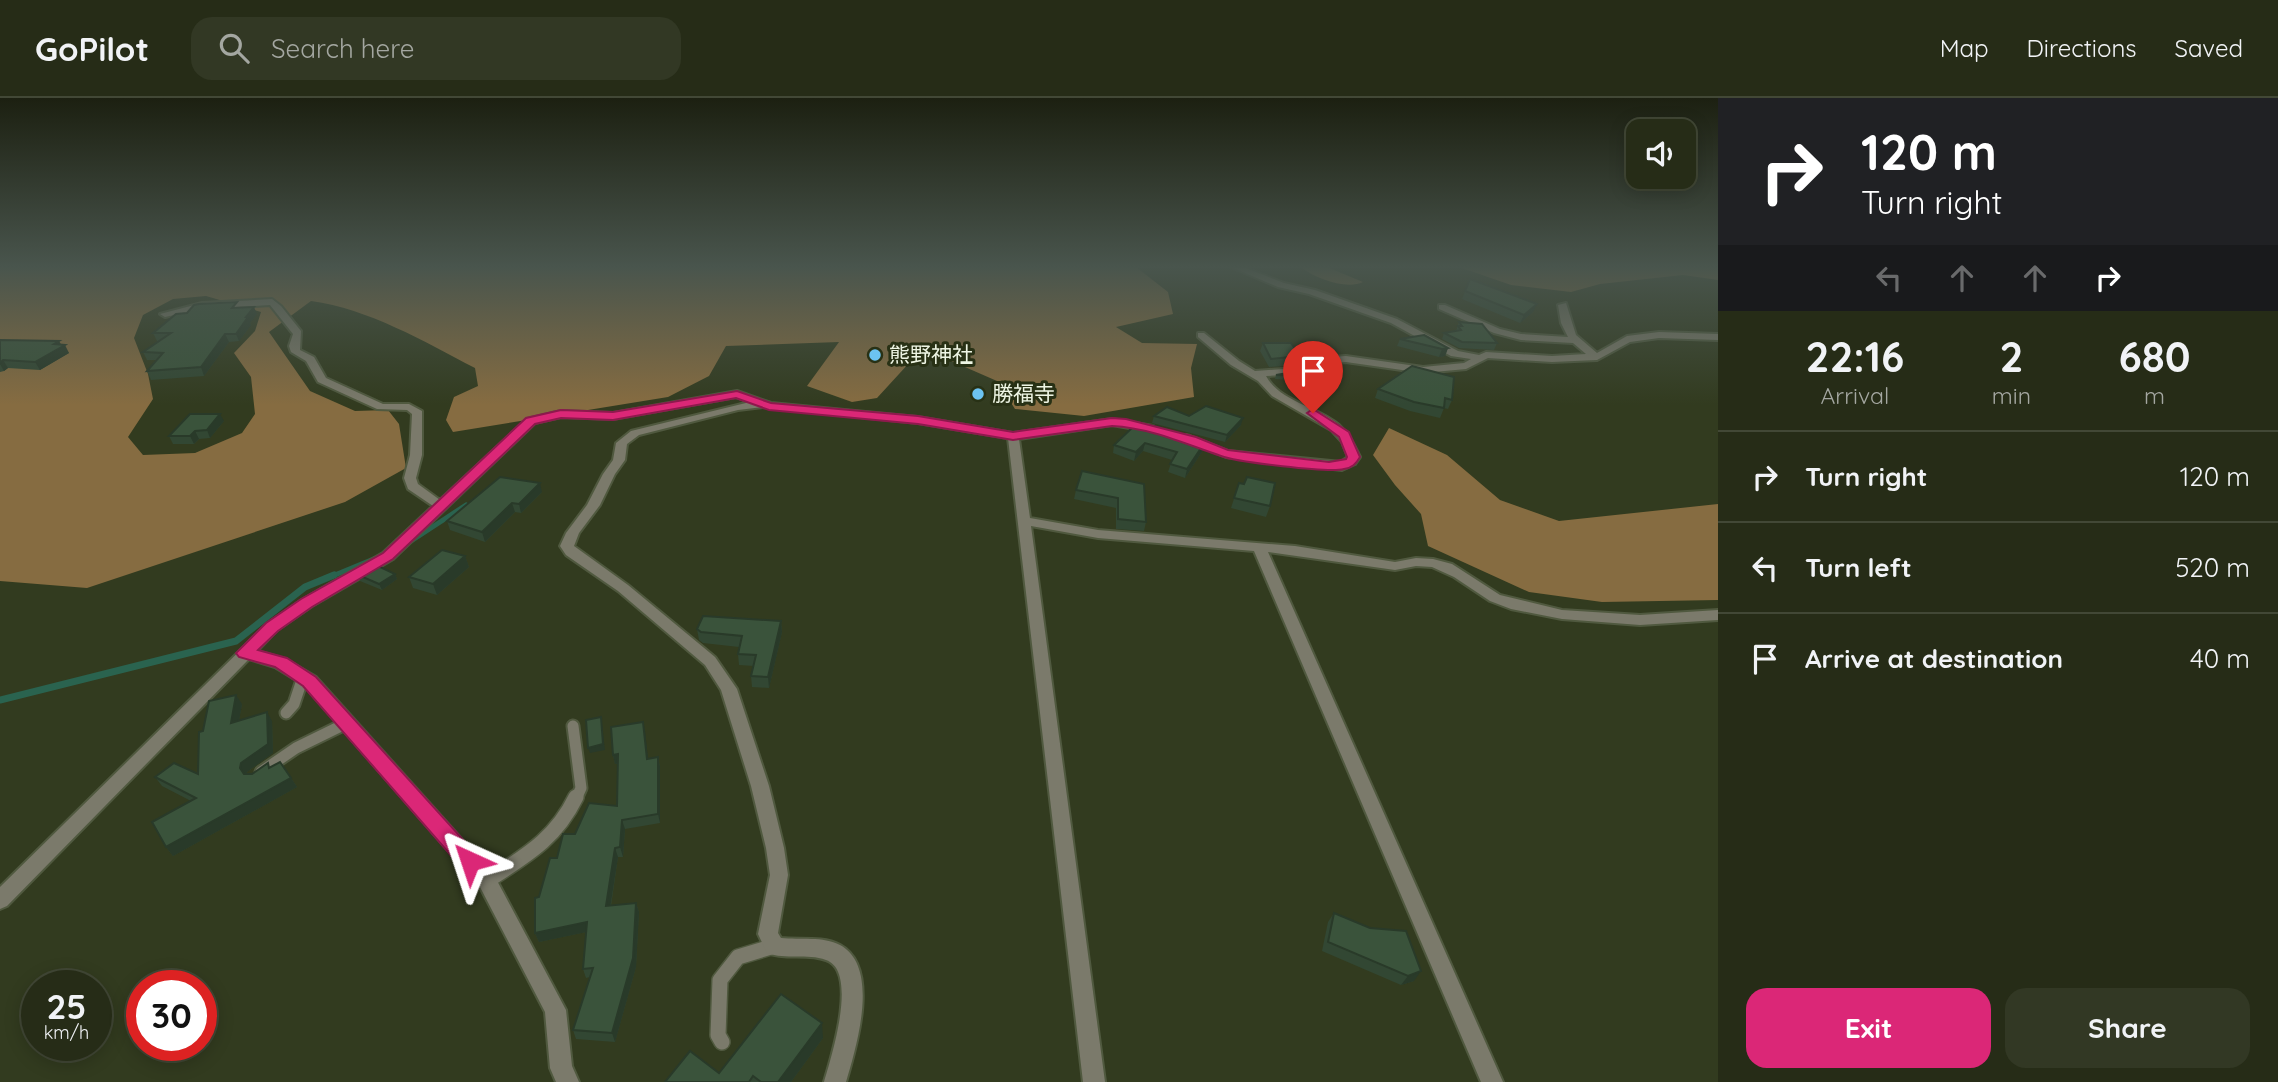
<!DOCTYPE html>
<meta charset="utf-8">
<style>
body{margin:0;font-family:Quicksand,"Noto Sans JP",sans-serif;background:#323824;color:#f1f3f6;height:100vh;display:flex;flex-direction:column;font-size:26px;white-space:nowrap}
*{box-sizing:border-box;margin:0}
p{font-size:23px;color:#a4a7a1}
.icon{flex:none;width:38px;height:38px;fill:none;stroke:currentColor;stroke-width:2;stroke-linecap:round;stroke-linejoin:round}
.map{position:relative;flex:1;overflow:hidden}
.panel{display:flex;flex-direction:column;background:#262c17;width:560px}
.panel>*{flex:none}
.top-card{background:#202124;color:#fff;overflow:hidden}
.tools{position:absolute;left:1626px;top:21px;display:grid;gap:14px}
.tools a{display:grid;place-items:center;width:70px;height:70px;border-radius:14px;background:#262c17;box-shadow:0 4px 18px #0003,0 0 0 2px #424836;font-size:35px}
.speed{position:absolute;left:21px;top:872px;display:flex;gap:14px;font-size:35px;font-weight:700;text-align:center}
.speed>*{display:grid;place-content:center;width:91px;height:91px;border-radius:50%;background:#262c17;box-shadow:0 4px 18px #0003,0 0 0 2px #424836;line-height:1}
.speed small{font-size:18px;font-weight:400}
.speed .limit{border:10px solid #d22;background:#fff;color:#111}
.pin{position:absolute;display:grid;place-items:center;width:60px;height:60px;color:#fff;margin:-72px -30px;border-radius:50% 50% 50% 0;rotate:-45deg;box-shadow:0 0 7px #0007}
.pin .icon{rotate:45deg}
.me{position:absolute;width:77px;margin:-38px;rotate:318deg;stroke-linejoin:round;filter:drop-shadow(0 0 5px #0008)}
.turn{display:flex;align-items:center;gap:24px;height:147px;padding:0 28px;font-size:32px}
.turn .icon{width:91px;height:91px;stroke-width:2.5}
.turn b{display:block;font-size:49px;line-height:60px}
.lanes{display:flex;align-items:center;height:66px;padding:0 28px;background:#0003;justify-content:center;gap:35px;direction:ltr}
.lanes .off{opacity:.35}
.eta{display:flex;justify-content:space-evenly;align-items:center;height:119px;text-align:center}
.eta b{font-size:42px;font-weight:700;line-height:49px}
.primary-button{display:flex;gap:14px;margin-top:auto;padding:14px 28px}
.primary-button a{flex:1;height:80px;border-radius:21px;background:#db2777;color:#fff;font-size:28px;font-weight:700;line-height:80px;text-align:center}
.primary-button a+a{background:#323824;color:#f1f3f6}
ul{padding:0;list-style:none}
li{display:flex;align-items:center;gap:21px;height:91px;padding:0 28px;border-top:2px solid #424836}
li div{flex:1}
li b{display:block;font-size:26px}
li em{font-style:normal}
header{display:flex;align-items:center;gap:42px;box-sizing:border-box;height:98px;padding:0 35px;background:#262c17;border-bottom:2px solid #424836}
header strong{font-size:33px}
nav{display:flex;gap:38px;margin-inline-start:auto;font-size:24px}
.search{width:490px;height:63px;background:#323824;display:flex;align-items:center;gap:18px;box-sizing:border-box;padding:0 24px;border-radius:21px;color:#a4a7a1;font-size:26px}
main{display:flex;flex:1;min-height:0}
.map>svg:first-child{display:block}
.forest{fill:#866c41;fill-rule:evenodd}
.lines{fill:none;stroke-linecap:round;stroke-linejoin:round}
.stream-far1{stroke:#2a634f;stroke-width:5}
.stream{stroke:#2a634f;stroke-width:7}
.service-far1-casing{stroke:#50593f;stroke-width:15}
.service-casing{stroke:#50593f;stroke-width:18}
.minor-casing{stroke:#50593f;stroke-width:4}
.service-far1{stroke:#7b7a6b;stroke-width:11}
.service{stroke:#7b7a6b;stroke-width:15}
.minor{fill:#7b7a6b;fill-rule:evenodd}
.wall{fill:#324733}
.shaded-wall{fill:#293a29}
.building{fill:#3a533b;stroke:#293a29;stroke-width:2}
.route{fill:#db2777;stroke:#8e194d;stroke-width:2}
.poi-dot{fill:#6cc3f2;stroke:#283115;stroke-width:2.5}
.labels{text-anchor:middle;stroke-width:6;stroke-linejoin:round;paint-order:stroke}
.far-poi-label{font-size:21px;fill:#eef5e4;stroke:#283115;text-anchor:start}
</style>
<header>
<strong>GoPilot</strong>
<div class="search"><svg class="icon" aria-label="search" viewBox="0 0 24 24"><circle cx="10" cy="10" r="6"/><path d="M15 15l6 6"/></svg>Search here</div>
<nav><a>Map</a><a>Directions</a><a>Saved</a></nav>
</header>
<main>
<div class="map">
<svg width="1718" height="984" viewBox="0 0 1718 984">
<rect width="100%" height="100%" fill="#323b1f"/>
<g class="forest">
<path d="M0,169H1136L1168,194L1173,216L1116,229L1142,245L1197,246L1191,270L1194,299L1084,318L1015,311L997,283L942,259L910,264L877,300L852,304L807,288L839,244L726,248L709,278L668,299L453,334L446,322L454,299L478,288L475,270C423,243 369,211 311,203L269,234L310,293L355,313L388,312L399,326L406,370L345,404L87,490L0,483ZM206,198L261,214L255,233L234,255L251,279L255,316L242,335L195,355L143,357L128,339L153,301L148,276L134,240L143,217L173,201Z"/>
<path d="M1301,169H1327L1363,184C1347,192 1316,181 1301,169Z"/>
<polygon points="1459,169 1718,169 1718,182 1683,177 1600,186 1571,194 1511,187"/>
<polygon points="1389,330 1447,357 1500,402 1559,423 1718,406 1718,502 1602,504 1529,494 1428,448 1421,416 1395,387 1373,357"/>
</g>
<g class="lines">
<g class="stream-far1">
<polyline points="405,447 466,407"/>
<polyline points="330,479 376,460"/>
</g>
<polyline class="stream" points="0,602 236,543 305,489 334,477"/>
<g class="service-far1-casing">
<g id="service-far1">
<polyline points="286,615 294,606 303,579"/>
<polyline points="573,628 581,690 576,701"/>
<polyline points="261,674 296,650 347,625"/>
</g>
</g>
<g class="service-casing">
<g id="service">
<path d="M487,783C525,758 555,742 576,699"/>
<polyline points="722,944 718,937 720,882 738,859 774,848"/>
</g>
</g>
<g class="minor-casing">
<g id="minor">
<path d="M1231,169H1243L1284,185L1315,192L1397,221L1458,253L1479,257L1486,254L1552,258L1586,256L1573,245L1521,242L1494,235L1439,211V207H1445L1500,231L1521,236L1568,239L1561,225L1558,207L1566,205L1576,237L1597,255L1627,238L1659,234L1718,236V242L1659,240L1630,244L1597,262L1552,264L1488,260L1466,271L1423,275L1346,264L1321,266L1299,276L1266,278C1280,304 1317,308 1339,327C1349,336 1354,347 1360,359L1355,366L1342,372L1226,359L1180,340L1186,337L1190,338L1228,353L1341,364L1348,359L1342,344L1331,332L1272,298L1258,283L1231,267L1198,239V235H1204L1239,263L1255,273L1297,270L1319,260L1346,258L1423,269L1464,265L1471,261L1451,258L1391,225L1309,196L1278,189Z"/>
<path d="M272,201L281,208L301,233L300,252L314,259L326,280L383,306H409L422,313V357L416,380L418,386L440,402L527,321L561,313L613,315L737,293L771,305L918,319L1013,335L1112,321L1153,328L1159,331L1153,334L1112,327L1019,341L1030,420L1098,432L1295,448L1395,464L1416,460L1433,461L1452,466L1500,497L1562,512L1640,517L1718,512V522L1640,527L1562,521L1511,511L1490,503L1454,479L1432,469L1416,468L1395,472L1268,454L1503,984H1481L1254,453L1098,440L1031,428L1105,984H1083L1008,340L918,325L763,309L738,312L639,337L627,346L625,362L615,376L600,407L579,435L574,448L628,487L715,559L737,591L769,688L784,750L788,777L778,835L781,840C800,842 823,838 840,847C881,869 856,950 846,984H824C831,960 859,873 826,862C807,855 786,862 767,855L758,836L770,777L766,750L751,688L721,592L705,567L618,493L566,457L560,448L566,435L587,407L603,376L613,362L616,345L631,333L750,304L736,299L613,321L561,319L535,325L393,461L312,508L277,532L257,553L285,561L316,579L494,777L566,912L572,968L579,984H556L550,970L545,914L480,789L304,587L275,569L249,561L7,808L0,811V789L267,526L302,502L383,455L433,408L408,391L404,380L410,357L412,316L407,312L377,311L318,284L306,263L291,254L289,248L293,236L270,207L202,211L165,219L160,216L202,205Z"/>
</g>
</g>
<use href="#service-far1" class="service-far1"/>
<use href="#service" class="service"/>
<use href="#minor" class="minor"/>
</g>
<g class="wall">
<polygon points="1470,181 1533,214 1520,225 1462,201"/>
<polygon points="239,209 257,216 250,225 251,227 239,243 229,244 204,278 151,282 147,273 157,262 147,262 143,254 159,243 157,243 153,235 187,215"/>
<polygon points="1459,224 1497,245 1494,252 1459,250 1442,241 1444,235 1456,233"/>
<polygon points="1400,241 1448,250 1445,258 1439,259 1397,248"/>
<polygon points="0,242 61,246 69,255 40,272 8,270 4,273 0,274"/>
<polygon points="1263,245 1300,258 1297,267 1269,269 1260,253"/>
<polygon points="1276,277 1308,278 1306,283 1275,281"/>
<polygon points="1378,291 1452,302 1448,311 1444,310 1440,320 1410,313 1375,300"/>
<polygon points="1154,318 1189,318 1241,327 1225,344 1152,325"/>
<polygon points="224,323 210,340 199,341 194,346 173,346 169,338"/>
<polygon points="1134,328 1203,352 1185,380 1168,374 1172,362 1143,353 1134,363 1113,355 1114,347"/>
<polygon points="1082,373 1146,424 1144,433 1116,431 1116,410 1074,401 1076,392"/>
<polygon points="1239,385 1270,408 1266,419 1231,410"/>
<polygon points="542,394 521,415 515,414 485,444 450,432 447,423"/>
<polygon points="465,458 469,469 437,497 413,490 409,479"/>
<polygon points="395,476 397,481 382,492 360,483 358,477"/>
<polygon points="781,523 782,534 769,590 752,589 751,578 754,568 739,567 738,556 739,549 703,545 699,542 697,531"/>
<polygon points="242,606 239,622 272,623 273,655 247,674 247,676 252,676 270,669 291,680 297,689 173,758 166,749 191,703 162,688 155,679 198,676 203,633"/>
<polygon points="643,624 648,661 658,659 660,669 660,725 625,731 623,759 618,759 611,808 636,805 639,814 636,869 615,944 576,941 573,932 590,879 586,880 583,871 586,834 539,844 535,835 539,799 557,760 575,736 617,708 617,666 615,666 613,657"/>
<polygon points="1334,815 1414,883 1401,887 1322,853 1328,824"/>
<polygon points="823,940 791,984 665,984 719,975"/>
</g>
<g class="shaded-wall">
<polygon points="1537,206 1533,214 1520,225 1524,217"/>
<polygon points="254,209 257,216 250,225 251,227 239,243 236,236"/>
<polygon points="225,236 229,244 204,278 201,269"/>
<polygon points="59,243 62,248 65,247 69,255 40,272 35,264"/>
<polygon points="1448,250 1445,258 1439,259 1442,251"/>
<polygon points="3,262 8,270 4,273 0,266 0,265"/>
<polygon points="220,316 224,323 210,340 207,332"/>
<polygon points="1243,320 1241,327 1225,344 1227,337"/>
<polygon points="195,333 199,341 194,346 190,338"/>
<polygon points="1205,344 1203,352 1185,380 1187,371"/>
<polygon points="1145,345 1143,353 1134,363 1136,354"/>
<polygon points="540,385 542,394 521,415 519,406"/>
<polygon points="512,405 515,414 485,444 482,434"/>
<polygon points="465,458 469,469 437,497 433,486"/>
<polygon points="395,476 397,481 382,492 379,486"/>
<polygon points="781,523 782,534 769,590 768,579"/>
<polygon points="236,597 242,606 237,634 231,625"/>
<polygon points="267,614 272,623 273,655 247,674 246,679 240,670 241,665"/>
<polygon points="601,619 605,652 590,655 588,650"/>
<polygon points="643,624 645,633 649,670 647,661"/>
<polygon points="618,656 620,665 615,666 613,657"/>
<polygon points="658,659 660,669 660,725 658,716"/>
<polygon points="291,680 297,689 173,758 166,749"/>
<polygon points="622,722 625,731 623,759 620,749"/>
<polygon points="615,750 618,759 609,817 606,808"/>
<polygon points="636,805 639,814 636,869 615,944 612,935"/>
<polygon points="587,824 591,833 539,844 535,835"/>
<polygon points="1421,873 1414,883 1401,887 1408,878"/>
<polygon points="822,925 823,940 791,984 778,984"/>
</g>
<g class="building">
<polygon points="1470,181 1537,206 1524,217 1465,193"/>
<polygon points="237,204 232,210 254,209 246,219 248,219 236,236 225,236 201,269 147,273 163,255 143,254 171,235 153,235 176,216 187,215 194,207 199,206"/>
<polygon points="1459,224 1482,226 1497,245 1462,244 1444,235 1461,232 1458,228 1462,228"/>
<polygon points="1424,237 1448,250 1442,251 1400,241"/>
<polygon points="0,242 59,243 54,246 65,247 35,264 3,262 0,265"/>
<polygon points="1263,245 1291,245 1300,258 1271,261"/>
<polygon points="1412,268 1454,279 1452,302 1445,300 1444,310 1414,304 1378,291"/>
<polygon points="1305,272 1308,278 1276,277"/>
<polygon points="1206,308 1243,320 1227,337 1154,318 1167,309 1189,318"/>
<polygon points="190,316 220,316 207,332 195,333 190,338 169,338"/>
<polygon points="1141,326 1156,328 1205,344 1187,371 1170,366 1177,354 1145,345 1136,354 1114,347 1134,328"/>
<polygon points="1082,373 1144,386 1146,424 1118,421 1118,400 1076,392"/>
<polygon points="500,379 540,385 519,406 512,405 482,434 447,423"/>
<polygon points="1247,379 1275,385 1270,408 1234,400 1239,385 1244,386"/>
<polygon points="442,452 465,458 433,486 409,479"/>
<polygon points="376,467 395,476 379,486 358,477"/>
<polygon points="703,518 781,523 768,579 751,578 756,557 738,556 742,538 701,534 697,531"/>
<polygon points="236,597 231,625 267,614 268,646 241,665 240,670 244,676 252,676 268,665 269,670 280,664 291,680 166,749 152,724 196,700 155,679 174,665 198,676 199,634 203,633 209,603"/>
<polygon points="601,619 603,646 588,650 586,622"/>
<polygon points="643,624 647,661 658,659 658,716 622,722 620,749 615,750 606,808 636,805 633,860 612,935 573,932 593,870 583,871 587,824 535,835 535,800 539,799 550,760 557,760 563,736 575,736 589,705 617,708 618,656 613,657 611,629"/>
<polygon points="1334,815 1370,830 1406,833 1421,873 1408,878 1328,844"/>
<polygon points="781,896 822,925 778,984 761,984 753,978 749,984 665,984 690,953 719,975"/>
</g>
<linearGradient id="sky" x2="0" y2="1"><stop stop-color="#1c2011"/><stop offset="0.55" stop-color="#49554d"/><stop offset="1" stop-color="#49554d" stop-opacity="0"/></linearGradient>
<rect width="1718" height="307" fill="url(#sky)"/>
<path class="route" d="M737,293L771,305L918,318L1013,334L1112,320L1126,321L1196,339L1228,352L1329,364L1346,361L1347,359L1339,339L1307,315L1313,311L1349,334L1360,359C1356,366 1352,370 1344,371C1329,375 1236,364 1221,358C1185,346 1151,330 1112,328L1013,342L918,326L769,312L736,300L613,322L561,320L535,326L393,461L312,509L278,533L258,552L287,560L316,579L477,757L480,763L477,770L470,772L462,770L303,588L275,569L239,559L236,555L266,525L301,501L383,455L526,320L561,312L613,314Z"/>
<g class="poi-dot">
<circle cx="875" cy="257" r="7"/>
<circle cx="978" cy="296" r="7"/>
</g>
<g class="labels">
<g class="far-poi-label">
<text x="889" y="264">熊野神社</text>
<text x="992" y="303">勝福寺</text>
</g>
</g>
</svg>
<div class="tools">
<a><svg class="icon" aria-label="sound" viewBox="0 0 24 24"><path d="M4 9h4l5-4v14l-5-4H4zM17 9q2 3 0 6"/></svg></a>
</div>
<div class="speed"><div>25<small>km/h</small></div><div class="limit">30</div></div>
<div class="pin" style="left:1313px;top:315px;background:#d93025"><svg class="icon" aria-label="arrive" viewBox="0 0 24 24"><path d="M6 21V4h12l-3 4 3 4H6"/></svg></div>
<svg class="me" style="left:470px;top:763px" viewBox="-20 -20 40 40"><path d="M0-17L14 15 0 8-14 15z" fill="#db2777" stroke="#fff" stroke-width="4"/></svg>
</div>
<section class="panel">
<div class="top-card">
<div class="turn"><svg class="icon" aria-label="right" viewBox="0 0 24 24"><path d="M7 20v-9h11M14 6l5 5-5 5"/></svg><div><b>120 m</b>Turn right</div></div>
<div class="lanes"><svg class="icon off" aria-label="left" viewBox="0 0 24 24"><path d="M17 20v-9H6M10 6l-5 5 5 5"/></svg><svg class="icon off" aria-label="ahead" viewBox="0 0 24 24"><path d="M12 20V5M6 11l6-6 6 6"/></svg><svg class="icon off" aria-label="ahead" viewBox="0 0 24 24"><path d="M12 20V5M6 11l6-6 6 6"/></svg><svg class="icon" aria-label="right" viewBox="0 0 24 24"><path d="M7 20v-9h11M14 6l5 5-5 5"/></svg></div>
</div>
<div class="eta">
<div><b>22:16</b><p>Arrival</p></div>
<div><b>2</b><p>min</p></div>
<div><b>680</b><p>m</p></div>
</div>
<ul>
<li><svg class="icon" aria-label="right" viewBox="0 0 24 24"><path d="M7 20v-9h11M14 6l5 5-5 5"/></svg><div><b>Turn right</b></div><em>120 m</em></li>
<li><svg class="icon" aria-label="left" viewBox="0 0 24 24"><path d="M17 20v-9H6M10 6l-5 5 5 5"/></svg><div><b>Turn left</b></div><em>520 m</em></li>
<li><svg class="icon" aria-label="arrive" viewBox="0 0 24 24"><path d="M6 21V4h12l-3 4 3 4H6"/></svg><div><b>Arrive at destination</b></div><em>40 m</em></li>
</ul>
<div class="primary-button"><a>Exit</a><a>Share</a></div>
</section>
</main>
